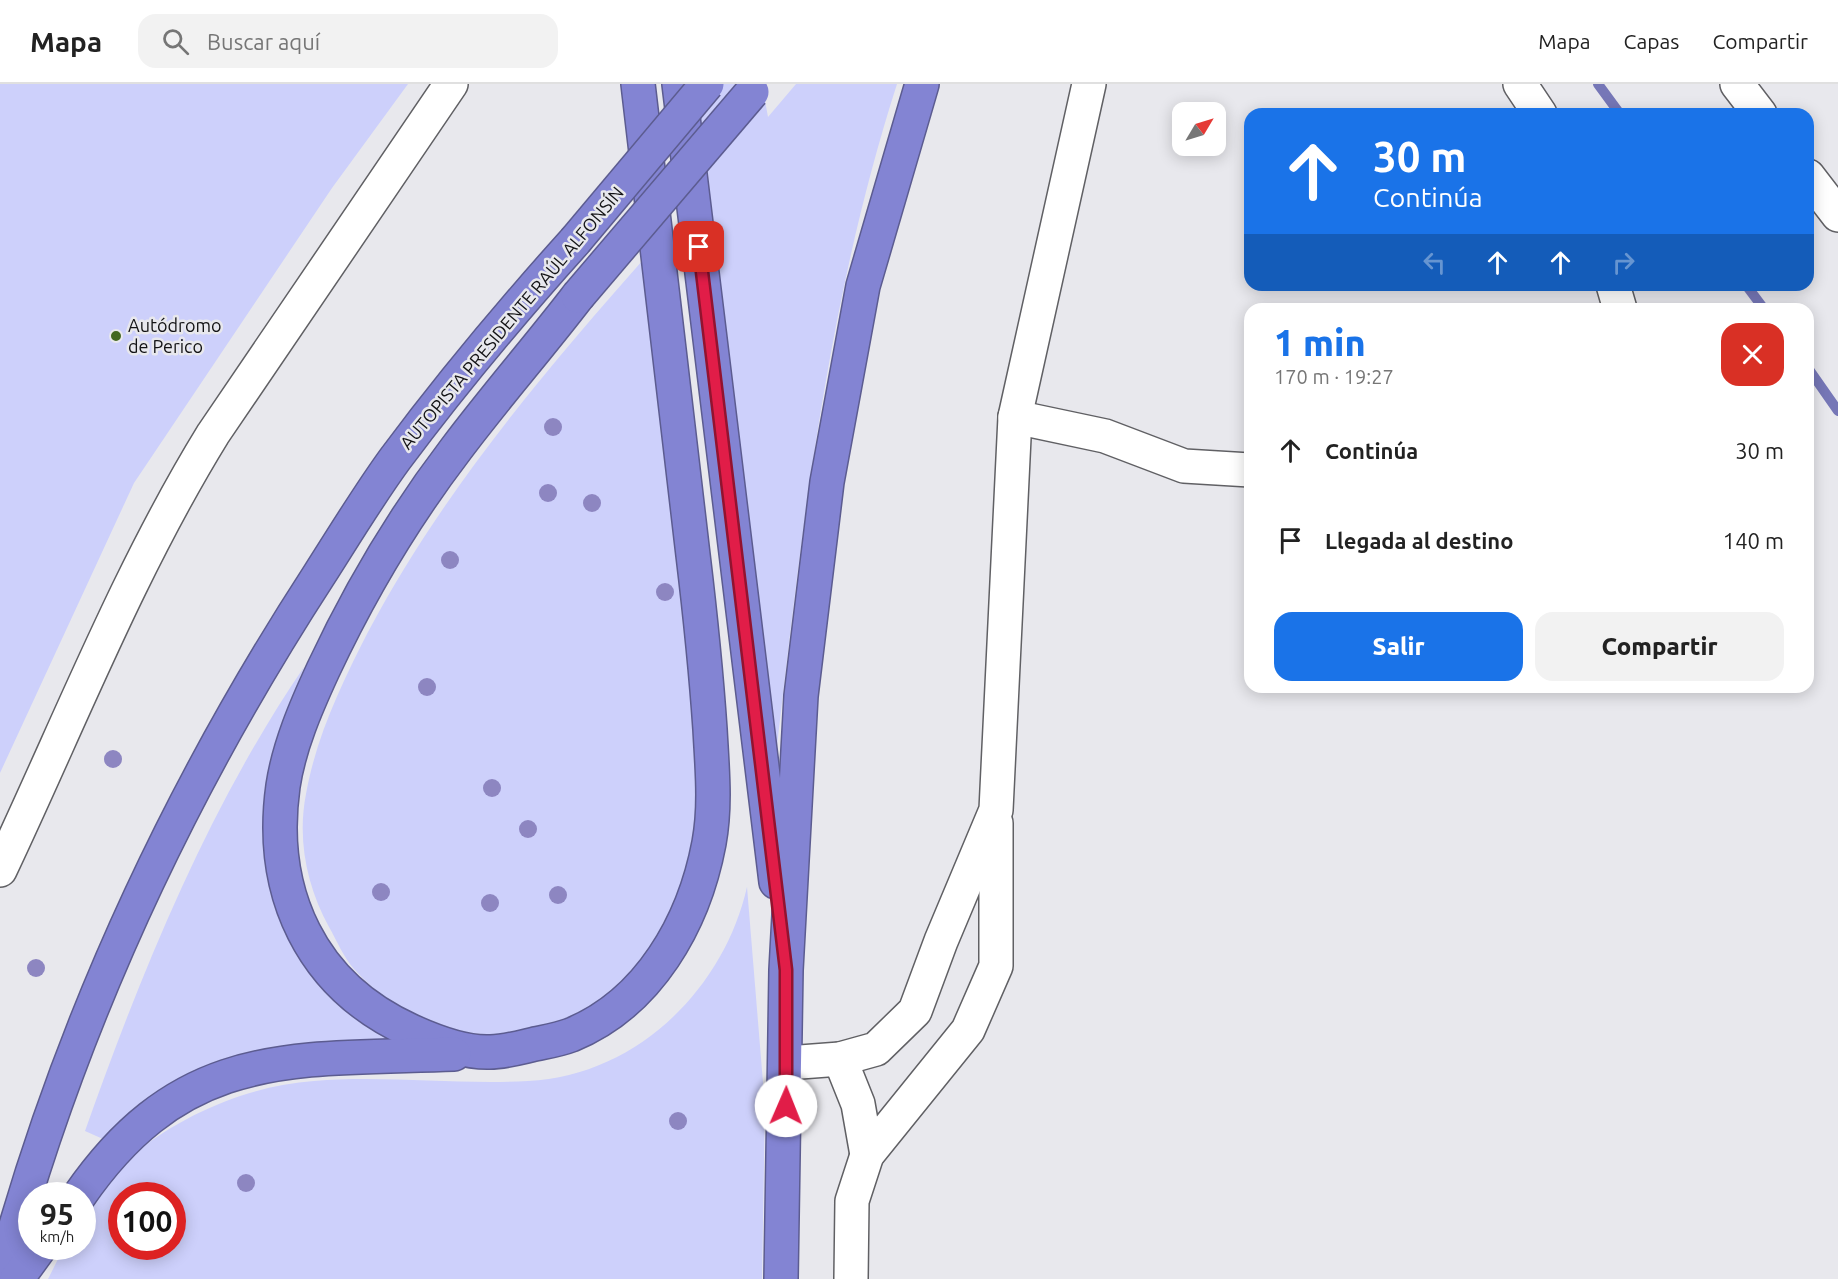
<!DOCTYPE html>
<html lang="es">
<meta charset="utf-8">
<style>
body{margin:0;font-family:Ubuntu,sans-serif;background:#f2f2f2;color:#222;height:100vh;display:flex;flex-direction:column;font-size:22px;white-space:nowrap}
*{box-sizing:border-box;margin:0}
p{font-size:20px;color:#767676}
.icon{flex:none;width:33px;height:33px;fill:none;stroke:currentColor;stroke-width:2;stroke-linecap:round;stroke-linejoin:round}
.map{position:relative;flex:1;overflow:hidden}
.sheet{position:absolute;left:1244px;top:219px;width:570px;height:390px;display:flex;flex-direction:column;background:#fff;border-radius:18px;box-shadow:0 3px 15px #0003}
.sheet>*{flex:none}
.hud{position:absolute;left:1244px;top:24px;width:570px;height:183px;border-radius:18px;box-shadow:0 3px 15px #0003;background:#1a73e8;color:#fff;overflow:hidden}
.needle{width:39px;rotate:52deg}
.fabs{position:absolute;left:1172px;top:18px;display:grid;gap:12px}
.fabs a{display:grid;place-items:center;width:54px;height:54px;border-radius:12px;background:#fff;box-shadow:0 3px 15px #0003;font-size:30px}
.speed{position:absolute;left:18px;top:1098px;display:flex;gap:12px;font-size:30px;font-weight:700;text-align:center}
.speed>*{display:grid;place-content:center;width:78px;height:78px;border-radius:50%;background:#fff;box-shadow:0 3px 15px #0003;line-height:1}
.speed small{font-size:15px;font-weight:400}
.speed .limit{border:9px solid #d22;background:#fff;color:#111}
.pin{position:absolute;display:grid;place-items:center;width:51px;height:51px;color:#fff;margin:-26px;border-radius:12px;box-shadow:0 3px 9px #0006}
.me{position:absolute;width:66px;margin:-33px;rotate:1deg;stroke-linejoin:round;filter:drop-shadow(0 0 4px #0008)}
.turn{display:flex;align-items:center;gap:21px;height:126px;padding:0 30px;font-size:27px}
.turn .icon{width:78px;height:78px;stroke-width:2.5}
.turn b{display:block;font-size:42px;line-height:51px}
.lanes{display:flex;align-items:center;height:57px;padding:0 30px;background:#0003;justify-content:center;gap:30px;direction:ltr}
.lanes .off{opacity:.35}
.round{display:grid;place-items:center;flex:none;width:63px;height:63px;border-radius:18px;background:#f2f2f2}
.headline{display:flex;align-items:center;justify-content:space-between;height:102px;padding:0 30px}
h1{font-size:36px;font-weight:800;line-height:45px;color:#1a73e8}
.cta{display:flex;gap:12px;margin-top:auto;padding:12px 30px}
.cta a{flex:1;height:69px;border-radius:18px;background:#1a73e8;color:#fff;font-size:24px;font-weight:800;line-height:69px;text-align:center}
.cta a+a{background:#f2f2f2;color:#222}
ul{padding:0;list-style:none}
li{display:flex;align-items:center;gap:18px;height:90px;padding:0 30px}
li div{flex:1}
li b{display:block;font-size:22px}
li em{font-style:normal}
header{display:flex;align-items:center;gap:36px;box-sizing:border-box;height:84px;padding:0 30px;background:#fff;border-bottom:2px solid #e0e0e0}
header strong{font-size:28px}
nav{display:flex;gap:33px;margin-inline-start:auto;font-size:21px}
.search{width:420px;height:54px;background:#f2f2f2;display:flex;align-items:center;gap:15px;box-sizing:border-box;padding:0 21px;border-radius:18px;color:#767676;font-size:22px}
.map>svg:first-child{display:block}
.green{fill:#cdd0fb;fill-rule:evenodd}
.lines{fill:none;stroke-linecap:round;stroke-linejoin:round}
.stream{stroke:#7677b7;stroke-width:10}
.minor-casing{stroke:#606064;stroke-width:36}
.highway-casing{stroke:#5c5c90;stroke-width:36}
.minor{stroke:#fff;stroke-width:33}
.highway{stroke:#8384d3;stroke-width:33}
.highway-bridge-casing{stroke:#5c5c90;stroke-width:36;stroke-linecap:butt}
.highway-bridge{stroke:#8384d3;stroke-width:33}
.tree{fill:#8d86c1}
.route-casing{stroke:#92132f;stroke-width:15}
.route{stroke:#e11d48;stroke-width:10}
.poi-dot{fill:#436822;stroke:#e8e8ed;stroke-width:2}
.labels{text-anchor:middle;stroke-width:5;stroke-linejoin:round;paint-order:stroke}
.street-label{font-size:18px;fill:#131315;stroke:#e8e8ed}
.poi-label{font-size:18px;fill:#131315;stroke:#e8e8ed;text-anchor:start}
</style>
<header>
<strong>Mapa</strong>
<div class="search"><svg class="icon" aria-label="search" viewBox="0 0 24 24"><circle cx="10" cy="10" r="6"/><path d="M15 15l6 6"/></svg>Buscar aquí</div>
<nav><a>Mapa</a><a>Capas</a><a>Compartir</a></nav>
</header>
<div class="map">
<svg width="1838" height="1195" viewBox="0 0 1838 1195">
<rect width="100%" height="100%" fill="#e8e8ed"/>
<g class="green">
<polygon points="0,0 408,0 332,104 134,399 0,689"/>
<path d="M696,0H762L768,33L796,0H897C825,224 801,455 774,688Z"/>
<path d="M658,159L702,685C698,726 694,768 680,808C631,952 461,1003 354,885C344,874 337,857 329,843C307,803 297,756 306,710C316,653 342,599 368,548C445,403 550,281 658,159Z"/>
<path d="M304,583L274,663L268,698L263,737L272,806L284,841L403,959L239,972L201,985L163,1003L128,1030L103,1055L85,1047C142,886 208,724 304,583Z"/>
<path d="M747,803L765,1023L762,1195H48L64,1163L82,1162C83,1153 80,1139 83,1131C90,1110 122,1079 139,1066C187,1028 253,1001 314,997C385,991 457,1001 528,997C636,992 724,905 747,803ZM122,1112H172V1162H122Z"/>
</g>
<g class="lines">
<g class="stream">
<polyline points="1598,0 1620,30"/>
<polyline points="1746,201 1764,225"/>
<polyline points="1808,284 1838,327"/>
</g>
<g class="minor-casing">
<g id="minor">
<polyline points="1520,0 1540,30"/>
<polyline points="1737,0 1760,30"/>
<polyline points="1808,92 1838,131"/>
<polyline points="1613,201 1620,225"/>
<polyline points="1015,333 1105,352 1184,382 1250,386"/>
<path d="M0,786C69,640 128,488 213,350L451,0"/>
<polyline points="840,975 858,1020 867,1071"/>
<polyline points="787,979 840,975 876,965 915,927 941,857 996,726 1015,333 1089,0"/>
<polyline points="851,1195 852,1117 867,1071 968,946 996,882 996,739"/>
</g>
</g>
<g class="highway-casing">
<g id="highway">
<polyline points="679,0 776,798"/>
<path d="M578,212C538,264 495,313 456,365C404,433 359,509 323,586C306,623 289,662 283,702C268,809 311,902 411,947C433,957 465,969 490,968C503,968 518,964 531,961C544,958 558,956 571,951C649,919 694,839 709,759C716,721 712,683 710,645C706,587 700,529 693,471C675,314 657,157 638,0"/>
<path d="M79,1112C183,962 291,976 454,970"/>
<path d="M1,1195C68,945 178,708 319,491C344,452 368,412 395,375C451,300 512,227 575,157"/>
<polyline points="17,1195 41,1162"/>
<polyline points="781,1195 786,886 801,612 827,398 863,202 922,0"/>
</g>
</g>
<use href="#minor" class="minor"/>
<use href="#highway" class="highway"/>
<g class="highway-bridge-casing">
<g id="highway-bridge">
<polyline points="575,157 707,0"/>
<polyline points="578,212 752,8"/>
</g>
</g>
<use href="#highway-bridge" class="highway-bridge"/>
</g>
<g class="tree">
<circle cx="553" cy="343" r="9"/>
<circle cx="548" cy="409" r="9"/>
<circle cx="592" cy="419" r="9"/>
<circle cx="450" cy="476" r="9"/>
<circle cx="665" cy="508" r="9"/>
<circle cx="427" cy="603" r="9"/>
<circle cx="113" cy="675" r="9"/>
<circle cx="492" cy="704" r="9"/>
<circle cx="528" cy="745" r="9"/>
<circle cx="381" cy="808" r="9"/>
<circle cx="558" cy="811" r="9"/>
<circle cx="490" cy="819" r="9"/>
<circle cx="36" cy="884" r="9"/>
<circle cx="678" cy="1037" r="9"/>
<circle cx="246" cy="1099" r="9"/>
</g>
<g class="lines">
<g class="route-casing">
<polyline id="route" points="699,163 786,886 786,1022"/>
</g>
<use href="#route" class="route"/>
</g>
<circle class="poi-dot" cx="116" cy="252" r="6"/>
<g class="labels">
<g class="street-label">
<text transform="translate(512 234) rotate(-50)" y="6">AUTOPISTA PRESIDENTE RAÚL ALFONSÍN</text>
</g>
<g class="poi-label">
<text x="128" y="248">Autódromo<tspan x="128" dy="21">de Perico</tspan></text>
</g>
</g>
</svg>
<div class="fabs">
<a><svg class="needle" viewBox="-14 -14 28 28"><path d="M0-13l5 13h-10z" fill="#e53935"/><path d="M0 13l5-13h-10z" fill="#767676"/></svg></a>
</div>
<div class="speed"><div>95<small>km/h</small></div><div class="limit">100</div></div>
<div class="pin" style="left:699px;top:163px;background:#d93025"><svg class="icon" aria-label="arrive" viewBox="0 0 24 24"><path d="M6 21V4h12l-3 4 3 4H6"/></svg></div>
<svg class="me" style="left:786px;top:1022px" viewBox="-20 -20 40 40"><circle r="19" fill="#fff"/><path d="M0-13L10 11 0 6-10 11z" fill="#e11d48"/></svg>
<div class="hud">
<div class="turn"><svg class="icon" aria-label="ahead" viewBox="0 0 24 24"><path d="M12 20V5M6 11l6-6 6 6"/></svg><div><b>30 m</b>Continúa</div></div>
<div class="lanes"><svg class="icon off" aria-label="left" viewBox="0 0 24 24"><path d="M17 20v-9H6M10 6l-5 5 5 5"/></svg><svg class="icon" aria-label="ahead" viewBox="0 0 24 24"><path d="M12 20V5M6 11l6-6 6 6"/></svg><svg class="icon" aria-label="ahead" viewBox="0 0 24 24"><path d="M12 20V5M6 11l6-6 6 6"/></svg><svg class="icon off" aria-label="right" viewBox="0 0 24 24"><path d="M7 20v-9h11M14 6l5 5-5 5"/></svg></div>
</div>
<section class="sheet">
<div class="headline"><div><h1>1 min</h1><p>170 m · 19:27</p></div><a class="round" style="background:#d93025;color:#fff"><svg class="icon" aria-label="close" viewBox="0 0 24 24"><path d="M6 6l12 12M18 6L6 18"/></svg></a></div>
<ul>
<li><svg class="icon" aria-label="ahead" viewBox="0 0 24 24"><path d="M12 20V5M6 11l6-6 6 6"/></svg><div><b>Continúa</b></div><em>30 m</em></li>
<li><svg class="icon" aria-label="arrive" viewBox="0 0 24 24"><path d="M6 21V4h12l-3 4 3 4H6"/></svg><div><b>Llegada al destino</b></div><em>140 m</em></li>
</ul>
<div class="cta"><a>Salir</a><a>Compartir</a></div>
</section>
</div>
